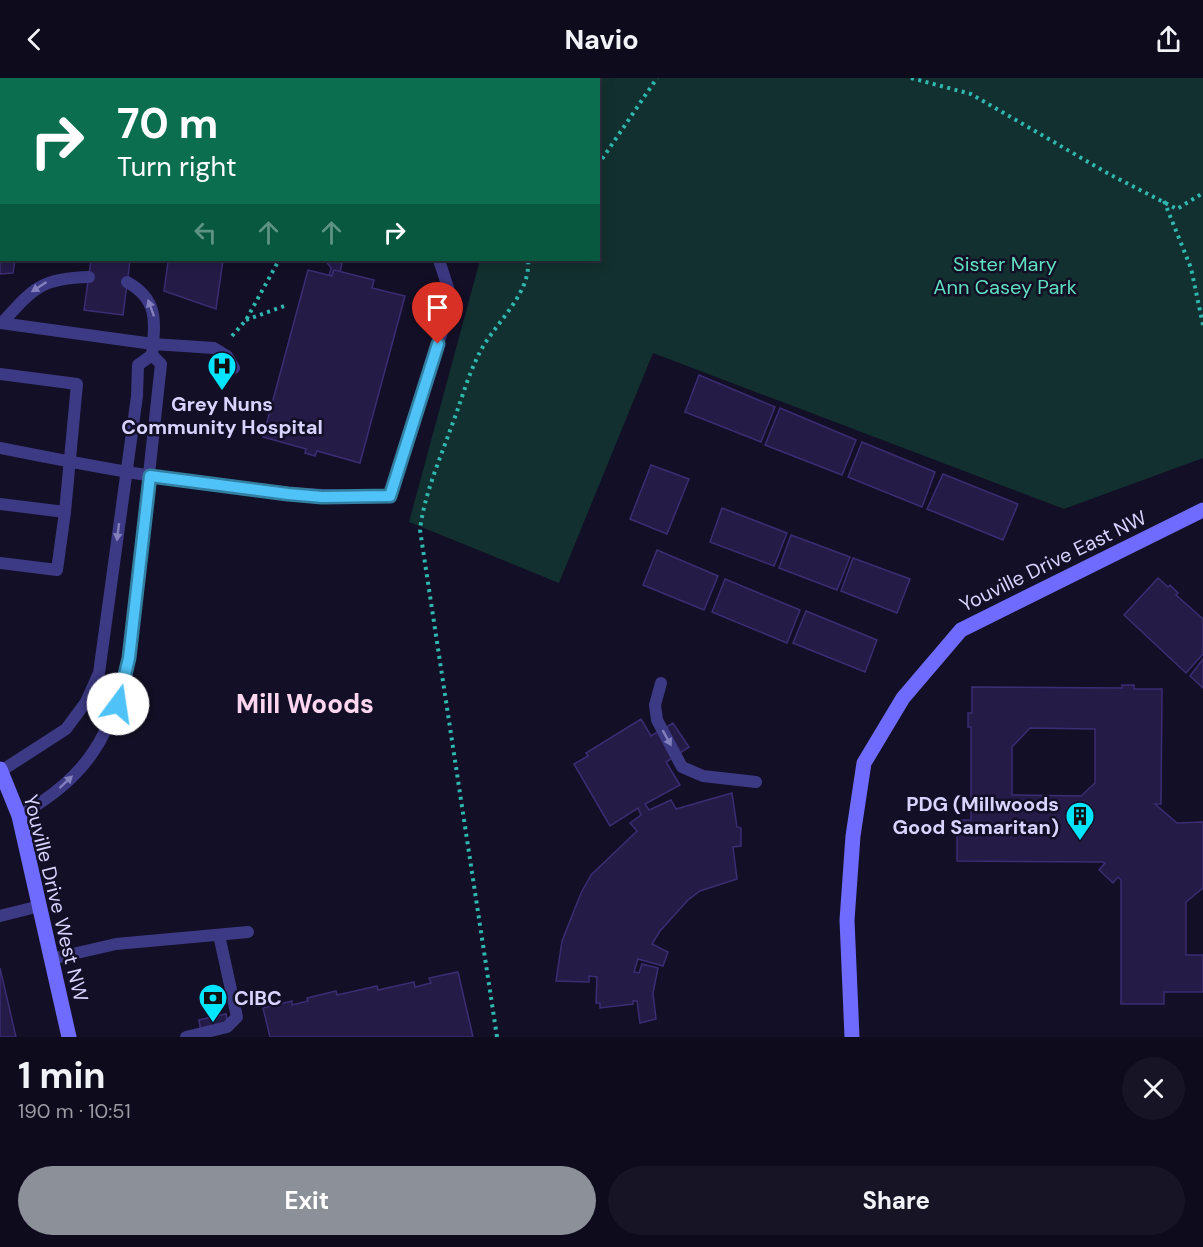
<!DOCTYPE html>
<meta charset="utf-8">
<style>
body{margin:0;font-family:"DM Sans",sans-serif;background:#171425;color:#f1f3f6;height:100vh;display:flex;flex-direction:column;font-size:22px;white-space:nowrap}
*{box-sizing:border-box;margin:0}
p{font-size:20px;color:#9b9ba3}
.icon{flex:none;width:33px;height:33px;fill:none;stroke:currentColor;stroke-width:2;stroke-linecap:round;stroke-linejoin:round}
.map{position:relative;height:959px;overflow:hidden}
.side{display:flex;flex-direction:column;background:#0e0b1c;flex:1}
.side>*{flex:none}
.hud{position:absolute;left:0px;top:0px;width:600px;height:183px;box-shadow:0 3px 15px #0003,0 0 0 2px #2e2b3b;background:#0b6e4f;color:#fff;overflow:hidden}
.pin{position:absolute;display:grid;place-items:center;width:51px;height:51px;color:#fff;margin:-62px -26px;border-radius:50% 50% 50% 0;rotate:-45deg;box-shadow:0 0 6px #0007}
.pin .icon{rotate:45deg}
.me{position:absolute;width:66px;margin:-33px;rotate:14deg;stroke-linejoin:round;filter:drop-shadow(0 0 4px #0008)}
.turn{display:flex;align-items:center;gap:21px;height:126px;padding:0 18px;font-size:27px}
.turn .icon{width:78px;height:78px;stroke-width:2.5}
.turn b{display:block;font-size:42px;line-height:51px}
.lanes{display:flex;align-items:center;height:57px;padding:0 18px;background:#0003;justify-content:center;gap:30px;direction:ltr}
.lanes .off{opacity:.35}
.round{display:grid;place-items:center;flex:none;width:63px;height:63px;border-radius:32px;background:#171425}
.overview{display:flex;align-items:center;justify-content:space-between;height:102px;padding:0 18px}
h1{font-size:36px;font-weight:700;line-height:45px}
.primary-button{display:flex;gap:12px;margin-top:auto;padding:12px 18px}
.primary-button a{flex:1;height:69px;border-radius:36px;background:#8c9099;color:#fff;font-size:24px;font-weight:700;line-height:69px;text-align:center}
.primary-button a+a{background:#171425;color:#f1f3f6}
header{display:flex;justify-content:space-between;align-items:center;height:78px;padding:0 18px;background:#0e0b1c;font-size:27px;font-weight:700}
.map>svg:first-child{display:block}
.green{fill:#12302f}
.building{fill:#241b47;stroke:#3b2d73;stroke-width:1.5;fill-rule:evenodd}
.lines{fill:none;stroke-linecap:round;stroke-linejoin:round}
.path{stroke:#2fb8b0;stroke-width:4;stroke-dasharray:3 4.5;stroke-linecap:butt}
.lane{stroke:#3d3a85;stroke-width:12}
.secondary{stroke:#6f6bff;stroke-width:15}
.tree{fill:#3d827b}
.oneway{fill:#837fbc}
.route-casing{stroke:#337fa1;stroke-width:15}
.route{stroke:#4fc3f7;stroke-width:10}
.labels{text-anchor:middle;stroke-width:5;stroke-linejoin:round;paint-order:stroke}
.park-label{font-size:20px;fill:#5fe0c0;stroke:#130f26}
.poi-label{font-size:20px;font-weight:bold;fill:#d9d4ff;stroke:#130f26}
.street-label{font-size:20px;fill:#d9d4ff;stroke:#130f26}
.district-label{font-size:26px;font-weight:bold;fill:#ffd6f0;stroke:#130f26}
</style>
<header><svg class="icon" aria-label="back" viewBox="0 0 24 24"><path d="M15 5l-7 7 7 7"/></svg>Navio<svg class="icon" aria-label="share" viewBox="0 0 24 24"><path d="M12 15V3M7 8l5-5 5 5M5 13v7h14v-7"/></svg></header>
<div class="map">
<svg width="1203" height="959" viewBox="0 0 1203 959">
<rect width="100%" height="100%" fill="#130f26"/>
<polygon class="green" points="530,0 1203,0 1203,380 1064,431 653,275 559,505 409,444 480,182 598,182 598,2"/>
<g class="building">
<polygon points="0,0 300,0 2,2 2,182 15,182 13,195 0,196"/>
<polygon points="91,182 130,183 123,237 84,232"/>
<polygon points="149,182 223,182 216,231 164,213 168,184"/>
<polygon points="325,182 338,182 342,186 340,194 334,192 332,198 329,198 331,190"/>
<polygon points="308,192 332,198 334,192 374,202 372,210 405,218 360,385 317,373 315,378 305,375 306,371 263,359"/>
<polygon points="699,297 775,329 761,364 685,334"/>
<polygon points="780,330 856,362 842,397 765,367"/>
<polygon points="862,364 935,394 922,429 848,399"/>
<polygon points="651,387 689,401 667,456 630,441"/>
<polygon points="943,396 1018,426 1003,462 927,431"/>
<polygon points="722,430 787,455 774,488 710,464"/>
<polygon points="791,457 850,479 837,512 779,490"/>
<polygon points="657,472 718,498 704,532 643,507"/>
<polygon points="853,480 910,501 897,535 841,513"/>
<polygon points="1158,500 1168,509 1170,507 1178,515 1176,517 1203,541 1203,576 1186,595 1124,537"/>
<polygon points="725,501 800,532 787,565 712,534"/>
<polygon points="806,533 877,562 865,594 793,565"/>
<polygon points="1203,581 1203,610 1190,598"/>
<path d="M1122,607H1134V611H1162L1161,726H1155L1177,745L1203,744V810L1186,824V877H1203V914H1164V926H1121V802L1118,799L1113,805L1099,792L1105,785L1102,784L957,783V742H971V649H968V635H972V609L1122,610ZM1030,650L1095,651V705L1081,718L1012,717V669Z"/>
<polygon points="641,641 651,658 673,645 689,669 666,684 680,707 645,726 649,732 671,722 676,731 732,715 737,749 741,750 741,768 733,769 737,801 700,813 688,822 660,853 652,866 668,874 663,888 638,881 634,894 639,895 642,886 658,890 653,915 656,941 640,945 637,923 633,923 633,926 600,930 600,925 596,925 597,899 589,898 589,904 556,903 562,863 581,815 591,797 637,753 630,745 641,737 638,730 610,748 574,686 588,678 586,675"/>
<polygon points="0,890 16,959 0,959"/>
<polygon points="458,894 473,959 270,959 263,930 292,923 292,927 308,923 307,920 336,913 337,917 377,908 378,912 414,904 415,909 431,905 429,900"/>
<polygon points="226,936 228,947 201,953 199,942"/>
<polygon points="226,936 228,947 201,953 199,942"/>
</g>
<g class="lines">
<g class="path">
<polyline points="911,0 971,16 1109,96 1177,131 1203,115"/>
<polyline points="563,2 564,0"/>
<polyline points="598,87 657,0"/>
<polyline points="1164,123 1191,190 1203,247"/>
<polyline points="246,242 287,227"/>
<polyline points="232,258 246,242 279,182"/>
<path d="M497,959L420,452C424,417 440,381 452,347C461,324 467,300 478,278C492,247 531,218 528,182"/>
</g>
<g class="lane">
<polyline points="382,2 382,0"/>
<polyline points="0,245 153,266 214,270 227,278 234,290"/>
<path d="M2,245C33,211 40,200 89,199"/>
<polyline points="0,296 77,306 65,434 0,426"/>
<path d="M0,370C129,396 258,420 390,418L452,222L439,182"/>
<polyline points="0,485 57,492 65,434"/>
<polyline points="661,605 655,627 657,642 682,689 703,698 756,704"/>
<polyline points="1,693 66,651 86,624 99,595 137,318 138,287 152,277"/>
<path d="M19,738C91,696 110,659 129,580L161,286L152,277C155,243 159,222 127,204"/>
<polyline points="0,838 40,828"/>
<polyline points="51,881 116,866 248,854"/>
<polyline points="186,959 227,949 237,939 219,857"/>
</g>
<g class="secondary">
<polyline points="0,691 19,738 69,959"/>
<polyline points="852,959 847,842 853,758 864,685 903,620 961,552 1203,432"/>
</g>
</g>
<circle class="tree" cx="101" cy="630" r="8"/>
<defs><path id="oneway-solid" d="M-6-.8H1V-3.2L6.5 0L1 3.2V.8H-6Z" transform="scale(1.5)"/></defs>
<g class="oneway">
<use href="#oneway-solid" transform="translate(39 209) rotate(147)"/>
<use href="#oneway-solid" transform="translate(151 230) rotate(-110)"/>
<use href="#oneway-solid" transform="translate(118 454) rotate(97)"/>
<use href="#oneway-solid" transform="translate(667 660) rotate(61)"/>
<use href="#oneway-solid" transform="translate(66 704) rotate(-43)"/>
</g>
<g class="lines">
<g class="route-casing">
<polyline id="route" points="118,626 129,580 150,398 288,416 322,419 390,418 438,266"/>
</g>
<use href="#route" class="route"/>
</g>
<defs>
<g id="hospital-pin" transform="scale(1.5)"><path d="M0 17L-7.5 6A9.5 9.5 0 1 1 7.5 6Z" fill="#00e5ff" stroke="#130f26"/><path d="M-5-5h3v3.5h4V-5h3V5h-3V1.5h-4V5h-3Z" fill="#111"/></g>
<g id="building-pin" transform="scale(1.5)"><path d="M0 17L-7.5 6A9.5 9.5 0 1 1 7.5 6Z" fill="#00e5ff" stroke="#130f26"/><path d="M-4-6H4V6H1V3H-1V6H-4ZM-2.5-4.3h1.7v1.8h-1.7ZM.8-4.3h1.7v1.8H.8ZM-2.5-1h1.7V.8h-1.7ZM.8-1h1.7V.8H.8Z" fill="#111"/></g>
<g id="bank-pin" transform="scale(1.5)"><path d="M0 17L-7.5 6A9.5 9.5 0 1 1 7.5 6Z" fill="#00e5ff" stroke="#130f26"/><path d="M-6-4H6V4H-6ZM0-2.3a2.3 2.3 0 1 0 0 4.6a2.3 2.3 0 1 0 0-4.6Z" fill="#111"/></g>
</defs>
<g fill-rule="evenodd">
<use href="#hospital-pin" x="222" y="288"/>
<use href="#building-pin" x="1080" y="738"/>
<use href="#bank-pin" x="213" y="920"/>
</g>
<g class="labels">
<g class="park-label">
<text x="1005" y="193">Sister Mary<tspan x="1005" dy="23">Ann Casey Park</tspan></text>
</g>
<g class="poi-label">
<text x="222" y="333">Grey Nuns<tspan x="222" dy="23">Community Hospital</tspan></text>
<text x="1059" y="733" text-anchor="end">PDG (Millwoods<tspan x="1059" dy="23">Good Samaritan)</tspan></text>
<text x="234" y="927" text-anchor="start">CIBC</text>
</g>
<g class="street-label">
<text transform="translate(1053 483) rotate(-26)" y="7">Youville Drive East NW</text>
<text transform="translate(56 820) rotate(76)" y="7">Youville Drive West NW</text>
</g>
<g class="district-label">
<text x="305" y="635">Mill Woods</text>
</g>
</g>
</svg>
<div class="pin" style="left:438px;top:266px;background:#d93025"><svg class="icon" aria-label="arrive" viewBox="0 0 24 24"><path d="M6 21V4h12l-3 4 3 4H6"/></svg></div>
<svg class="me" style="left:118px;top:626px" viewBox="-20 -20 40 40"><circle r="19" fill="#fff"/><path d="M0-13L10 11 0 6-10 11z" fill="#4fc3f7"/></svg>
<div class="hud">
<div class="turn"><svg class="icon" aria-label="right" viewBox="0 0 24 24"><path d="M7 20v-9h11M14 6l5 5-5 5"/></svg><div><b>70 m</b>Turn right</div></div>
<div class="lanes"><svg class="icon off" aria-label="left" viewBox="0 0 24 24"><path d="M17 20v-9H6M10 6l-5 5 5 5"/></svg><svg class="icon off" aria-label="ahead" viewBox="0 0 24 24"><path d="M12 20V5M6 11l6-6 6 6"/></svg><svg class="icon off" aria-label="ahead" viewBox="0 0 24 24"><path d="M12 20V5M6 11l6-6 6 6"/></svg><svg class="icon" aria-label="right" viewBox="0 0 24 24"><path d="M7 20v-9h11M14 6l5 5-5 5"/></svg></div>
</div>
</div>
<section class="side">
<div class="overview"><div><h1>1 min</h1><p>190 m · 10:51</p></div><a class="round"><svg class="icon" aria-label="close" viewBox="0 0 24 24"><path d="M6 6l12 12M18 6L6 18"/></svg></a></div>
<div class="primary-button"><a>Exit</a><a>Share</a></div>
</section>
